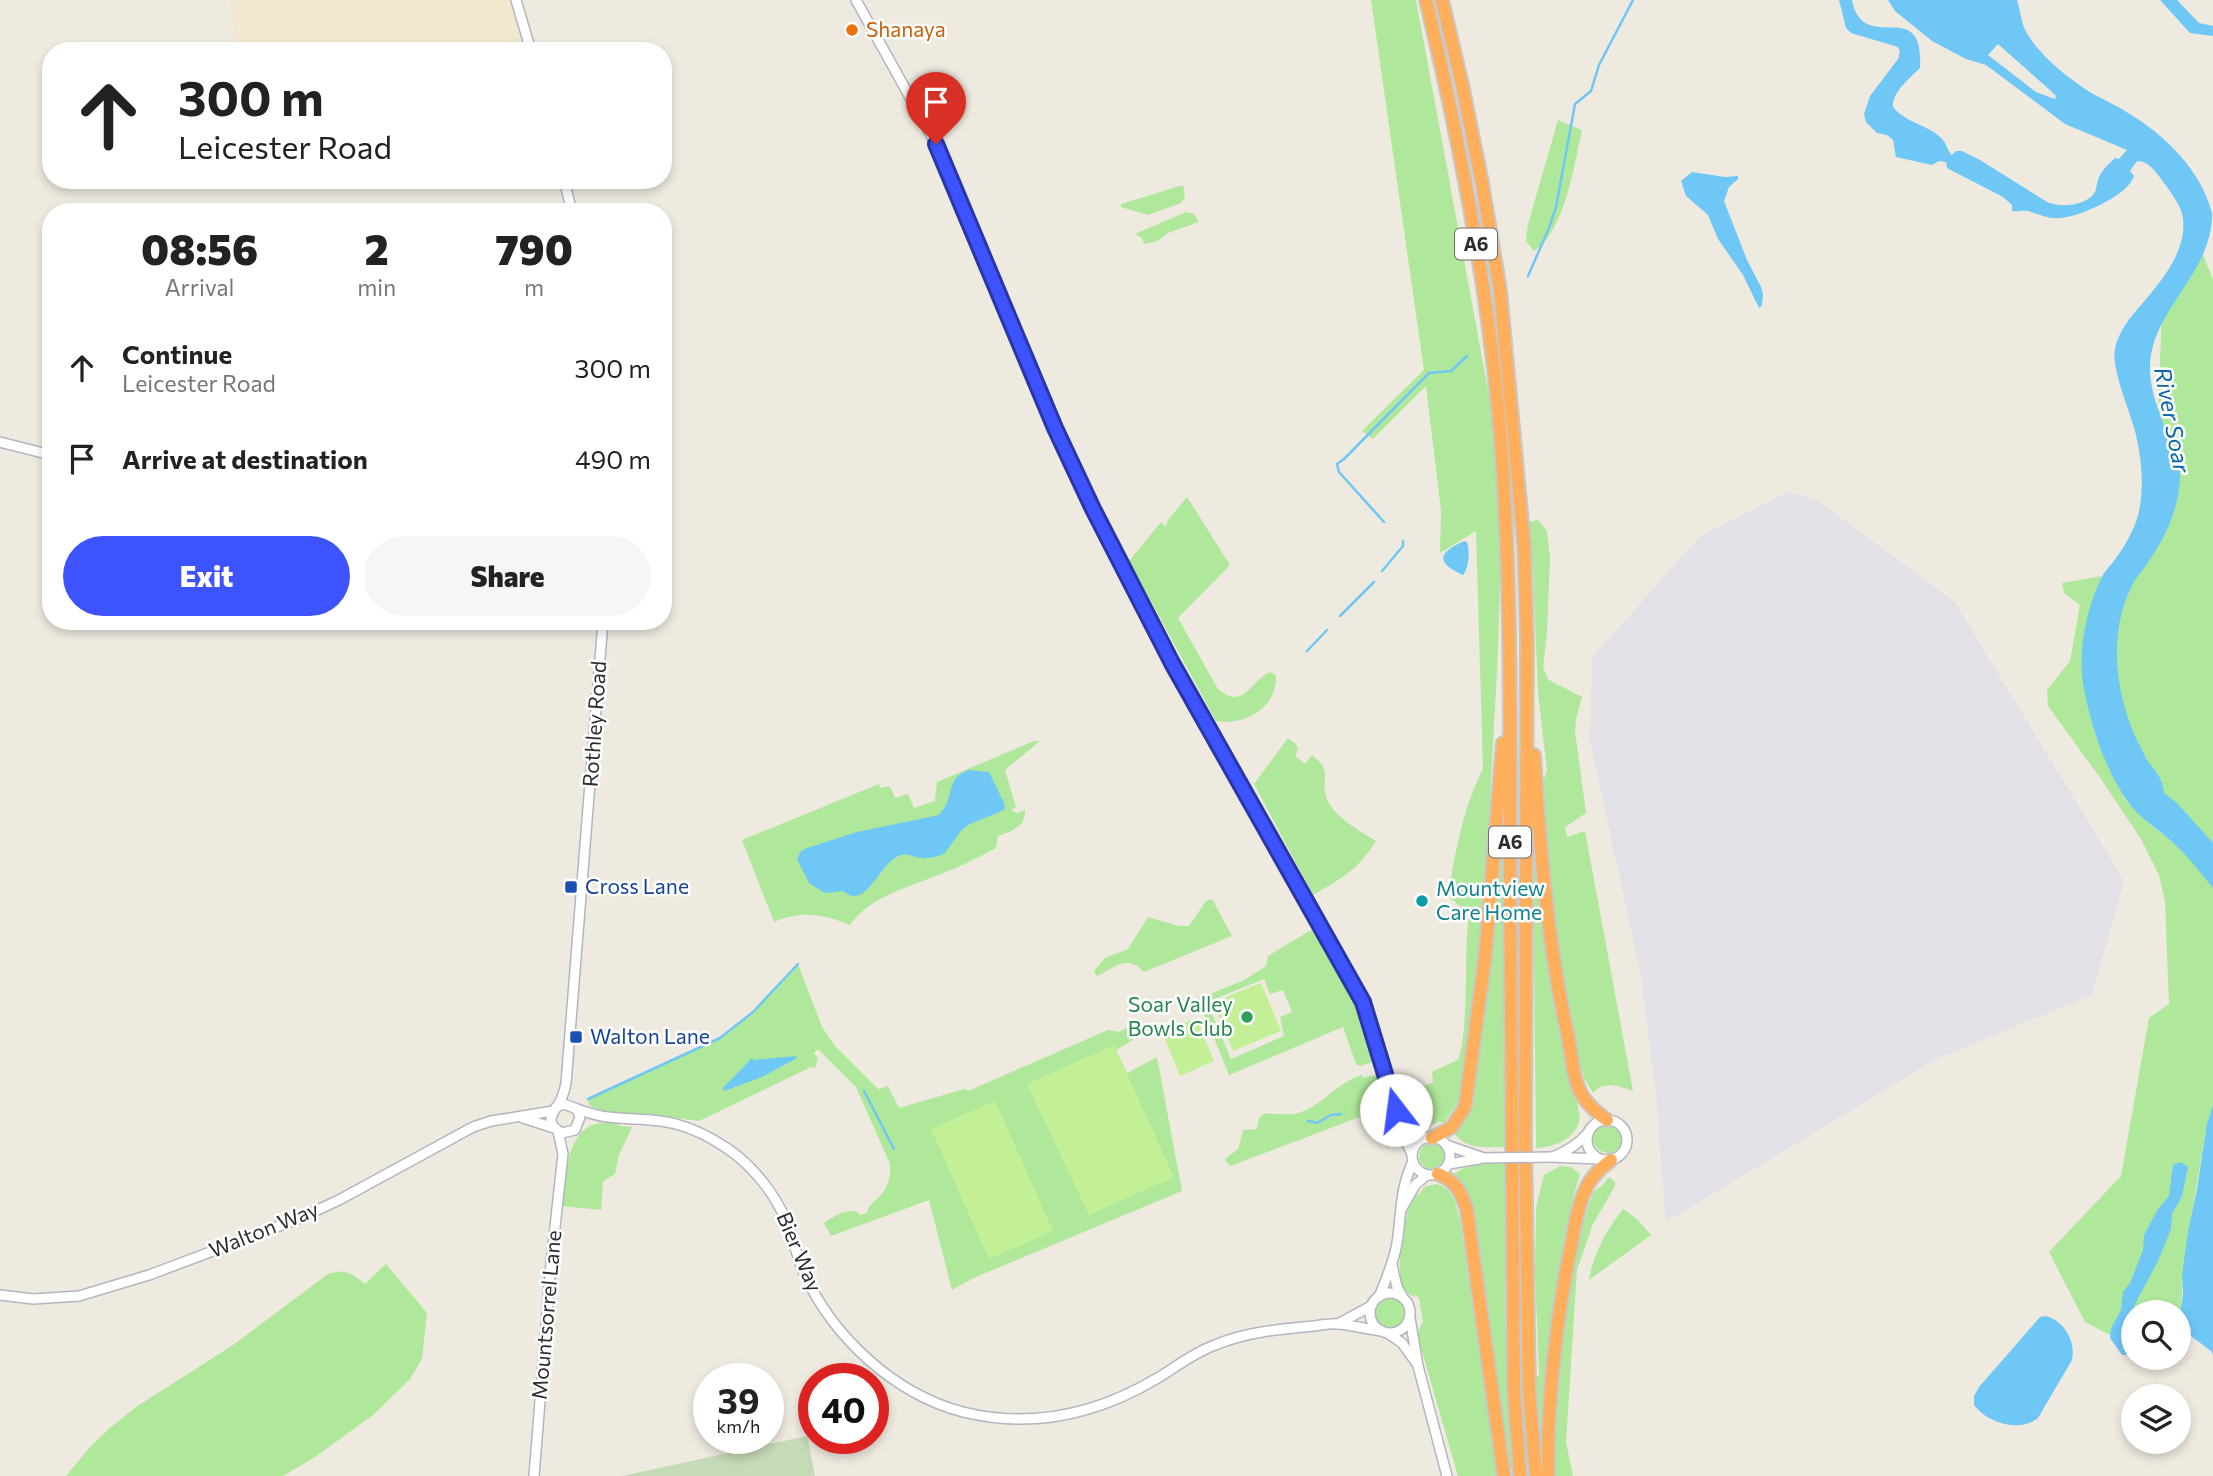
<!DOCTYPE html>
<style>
body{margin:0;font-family:Commissioner,sans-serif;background:#f6f6f6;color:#222;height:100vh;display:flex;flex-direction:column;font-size:26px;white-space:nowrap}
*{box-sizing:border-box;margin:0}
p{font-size:23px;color:#767676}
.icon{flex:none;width:38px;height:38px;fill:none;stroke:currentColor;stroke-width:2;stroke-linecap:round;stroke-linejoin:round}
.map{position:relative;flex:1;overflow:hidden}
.panel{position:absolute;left:42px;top:203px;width:630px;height:427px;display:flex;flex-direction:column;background:#fff;border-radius:28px;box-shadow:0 4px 10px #0003}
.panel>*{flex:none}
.banner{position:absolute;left:42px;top:42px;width:630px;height:147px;border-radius:28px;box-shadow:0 4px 10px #0003;background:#fff;color:#222;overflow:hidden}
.buttons{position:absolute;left:2121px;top:1300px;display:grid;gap:14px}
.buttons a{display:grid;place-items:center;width:70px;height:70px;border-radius:50%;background:#fff;box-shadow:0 4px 10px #0003;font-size:35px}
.speed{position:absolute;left:693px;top:1363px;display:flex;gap:14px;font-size:35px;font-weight:700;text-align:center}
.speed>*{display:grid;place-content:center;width:91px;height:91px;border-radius:50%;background:#fff;box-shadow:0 4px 10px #0003;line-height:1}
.speed small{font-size:18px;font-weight:400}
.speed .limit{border:10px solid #d22;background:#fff;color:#111}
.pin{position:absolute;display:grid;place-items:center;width:60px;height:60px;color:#fff;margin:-72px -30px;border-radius:50% 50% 50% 0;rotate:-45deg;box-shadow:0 0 7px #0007}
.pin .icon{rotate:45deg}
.me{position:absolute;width:77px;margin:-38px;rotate:345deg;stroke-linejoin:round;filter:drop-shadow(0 0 5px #0008)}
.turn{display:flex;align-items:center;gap:24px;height:147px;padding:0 21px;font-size:32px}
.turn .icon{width:91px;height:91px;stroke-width:2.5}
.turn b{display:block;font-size:49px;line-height:60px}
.eta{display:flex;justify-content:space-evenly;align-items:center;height:119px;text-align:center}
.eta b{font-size:42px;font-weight:800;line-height:49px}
.button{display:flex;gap:14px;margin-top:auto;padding:14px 21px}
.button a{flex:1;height:80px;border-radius:42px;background:#3d53ff;color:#fff;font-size:28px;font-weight:800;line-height:80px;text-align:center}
.button a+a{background:#f6f6f6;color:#222}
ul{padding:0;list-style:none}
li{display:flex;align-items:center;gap:21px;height:91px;padding:0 21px}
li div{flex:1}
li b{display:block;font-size:26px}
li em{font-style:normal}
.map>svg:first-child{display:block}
.industrial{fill:#e3e0e8}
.education{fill:#f1e8cf}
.green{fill:#afe89a;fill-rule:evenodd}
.cemetery{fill:#c5dab6}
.pitch{fill:#c3ef96}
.water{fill:#6fc7f5;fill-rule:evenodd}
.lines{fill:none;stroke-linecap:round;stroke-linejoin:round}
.stream{stroke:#6fc7f5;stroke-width:2.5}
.minor-casing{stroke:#b3b5c1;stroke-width:12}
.highway-casing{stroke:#c8c8c8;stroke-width:16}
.minor{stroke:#fff;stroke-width:9}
.highway{stroke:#ffae5b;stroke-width:12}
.minor-bridge-casing{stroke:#b3b5c1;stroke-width:12;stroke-linecap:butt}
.minor-bridge{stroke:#fff;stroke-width:9}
.route-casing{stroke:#2836a6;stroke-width:18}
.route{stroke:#3d53ff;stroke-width:12}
.food-dot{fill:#e8710a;stroke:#fff;stroke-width:2.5}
.transit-dot{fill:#1a4fb4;stroke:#fff;stroke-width:2.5}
.culture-dot{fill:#0f9aa8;stroke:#fff;stroke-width:2.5}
.leisure-dot{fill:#2e9e5b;stroke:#fff;stroke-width:2.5}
.labels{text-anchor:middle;stroke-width:5;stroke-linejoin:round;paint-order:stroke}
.shield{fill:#fff;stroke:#6c6c6c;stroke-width:2}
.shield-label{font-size:19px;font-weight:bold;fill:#2d2d2d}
.food-label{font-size:21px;fill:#c56008;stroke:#fff;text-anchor:start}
.street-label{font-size:21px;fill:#2d2d2d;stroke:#fff}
.transit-label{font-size:21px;fill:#164399;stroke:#fff;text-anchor:start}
.culture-label{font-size:21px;fill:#0d838f;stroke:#fff;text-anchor:start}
.leisure-label{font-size:21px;fill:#27864d;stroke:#fff;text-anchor:end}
.water-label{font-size:23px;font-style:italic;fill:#0765a8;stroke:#fff}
</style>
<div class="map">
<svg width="2213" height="1476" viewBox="0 0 2213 1476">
<rect width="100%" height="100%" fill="#efeae0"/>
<polygon class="industrial" points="1789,492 1818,501 1954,601 2124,881 2092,995 1936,1059 1666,1222 1656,1095 1641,976 1590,740 1592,658 1699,537"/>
<polygon class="education" points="240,0 511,0 522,48 506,51 239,51 229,2"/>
<g class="green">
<path d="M1371,0H1416L1491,406L1501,540L1498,652L1487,856L1479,957L1458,1103L1444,1123C1434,1120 1443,1121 1434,1124C1414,1130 1408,1111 1405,1096L1433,1082L1432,1072L1459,1059C1470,1011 1463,962 1469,914L1449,897C1452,861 1465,802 1483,769L1476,531L1440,553L1441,511L1426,386L1373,439L1362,431L1424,370Z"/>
<path d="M1558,120L1582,130C1574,165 1565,231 1534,251L1526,241L1528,224Z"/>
<polygon points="1183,185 1185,196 1181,203 1148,215 1121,207 1121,204"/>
<polygon points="1186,212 1194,214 1199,222 1168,233 1157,241 1144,244 1142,238 1135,234"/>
<path d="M2200,247L2213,280V1105L2207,1123L2182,1274C2184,1300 2175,1314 2191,1336L2179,1341V1312H2133V1347L2085,1322L2049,1252L2121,1176L2149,1018L2169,1004L2165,901L2159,875L2141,839L2101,779L2048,706L2047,690L2070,661L2080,605L2064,593L2062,583L2102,576C2075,646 2077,699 2109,767C2115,779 2121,794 2129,804C2143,820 2162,833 2177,846L2136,776L2106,615L2155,501L2162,305Z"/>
<path d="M1187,497L1230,565L1178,618L1218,689C1244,711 1249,682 1270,672L1276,675C1277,708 1246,726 1216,721L1129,561L1161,522L1166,527L1168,520Z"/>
<path d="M1538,520L1547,531L1550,558L1547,632L1543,668L1549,680L1582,697L1576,719L1575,731L1586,813L1565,827L1567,837L1585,831L1633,1091C1619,1086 1604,1080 1593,1093L1585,1080L1579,1060L1569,1013L1547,860L1542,785L1547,770L1538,693L1533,570L1528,522Z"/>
<path d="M1288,738L1296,744L1298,749L1295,756L1305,764L1312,755C1335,773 1319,779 1327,799C1334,817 1360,831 1376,841C1359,869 1341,879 1313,895L1254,784Z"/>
<path d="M1034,741H1040L1005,770L1016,807L1011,810L1016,813L1025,810C1026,827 1012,831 998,836L996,848C980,857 963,865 946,872C913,886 871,895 850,925C824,914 801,910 774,922L742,840L879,784L880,788L890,786L895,798L908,794L914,808L935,801L937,782Z"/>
<path d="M1501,846H1504V1147C1485,1147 1466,1150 1454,1133L1462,1123L1468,1111L1491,960Z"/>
<path d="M1539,853L1566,1044L1580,1118C1576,1139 1556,1147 1536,1148L1533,855Z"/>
<path d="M1212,899L1232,936L1144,972C1127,954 1116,967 1097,976L1094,971L1105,958L1128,949L1148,917L1179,926H1189L1206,901Z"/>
<path d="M1316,927L1362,1020L1374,1059L1373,1062L1360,1066L1356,1064L1343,1027L1229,1075L1198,999L1244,980L1266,966L1268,956ZM1264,979L1270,994L1283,990L1292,1012L1280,1017L1284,1036L1231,1059L1207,1002Z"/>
<path d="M798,964L822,1027L835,1046L878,1089L888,1086L899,1108L964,1089L968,1091L1108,1030L1119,1032L1126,1028L1133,1040L1116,1050L1127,1073L1157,1057L1182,1191L976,1277L952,1290L929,1200L831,1236L824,1223C834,1216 843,1210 856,1211L860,1215L867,1213C869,1204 872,1204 878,1198C888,1189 891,1176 890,1164L856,1087L818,1049L814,1053L818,1058L815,1068L811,1067L699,1121L663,1116L620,1114L601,1111L589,1105L588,1099L720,1038L753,1012Z"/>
<path d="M1362,1075L1363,1078L1374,1075L1379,1077L1385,1111L1373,1112L1230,1166L1225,1159L1238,1149L1243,1130L1257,1129L1259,1118L1263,1114C1275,1113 1287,1116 1298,1113C1323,1106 1337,1082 1362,1075Z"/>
<circle cx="1608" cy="1138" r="15"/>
<path d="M600,1123H617L620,1126L632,1127L619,1155L615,1174L603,1181L601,1210L562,1206C565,1180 566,1127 600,1123Z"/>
<circle cx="1432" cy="1156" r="13"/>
<path d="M1505,1163V1311L1514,1467L1508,1468L1471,1205L1464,1184L1454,1174C1468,1163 1488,1164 1505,1163Z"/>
<path d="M1560,1166L1570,1167L1580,1174C1559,1241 1557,1310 1545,1378H1549L1543,1465L1541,1467L1536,1376H1539L1535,1271L1536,1208L1544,1175Z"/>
<path d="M1609,1177L1615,1182V1186L1593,1224L1577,1270L1566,1442L1573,1476H1555C1555,1438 1558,1401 1561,1364C1566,1305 1572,1246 1594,1191L1603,1185Z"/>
<path d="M1436,1184C1453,1187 1456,1205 1460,1220L1497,1476H1458L1417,1334L1423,1321L1419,1298L1415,1295L1413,1297C1410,1294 1407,1293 1405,1290C1392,1272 1406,1212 1414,1193L1419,1195L1424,1187Z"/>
<path d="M1623,1209L1637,1219L1651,1235L1589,1280C1593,1254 1607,1229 1623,1209Z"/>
<path d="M386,1264L427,1313L422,1359L410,1379L373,1415L315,1457L283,1476H66L89,1448L111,1427L136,1407L233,1345L328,1274C346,1269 351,1273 365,1284Z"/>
<circle cx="1390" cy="1313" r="15"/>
</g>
<polygon class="cemetery" points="807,1436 815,1476 622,1476"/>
<g class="pitch">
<polygon points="1261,983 1281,1031 1233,1051 1213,1002"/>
<polygon points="1196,1018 1214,1061 1180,1076 1162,1032"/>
<polygon points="1114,1045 1174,1177 1089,1215 1027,1084"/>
<polygon points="995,1101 1053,1231 989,1259 931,1129"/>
</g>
<g class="water">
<path d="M1839,0H1852C1853,5 1855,12 1858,16C1877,44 1924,2 1920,68C1910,78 1892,92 1893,107C1907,124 1930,125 1943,140C1947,145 1947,150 1952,155L1956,151H1962L1980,160L2047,202C2059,208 2087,206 2095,192C2097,187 2097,180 2100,175C2103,169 2110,163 2115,158L2119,159L2127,150L2065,124L1986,65L1966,59L1932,41L1895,11L1888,0H2017C2021,12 2021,25 2028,35C2042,58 2073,82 2095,95C2106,101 2118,106 2128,113C2165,135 2201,170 2212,213C2213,267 2163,302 2152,350C2146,375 2154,399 2163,423C2169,439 2173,456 2180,473C2181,503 2167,534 2151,558C2146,566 2140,573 2135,580C2108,627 2114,688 2135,736C2139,744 2143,752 2147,760C2152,767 2159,774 2162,783C2163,786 2163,789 2164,793L2177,803L2213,843V888C2200,872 2187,855 2171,841C2157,828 2138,817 2128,802C2105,770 2089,721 2083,683C2078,649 2087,605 2103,575C2107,568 2112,564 2116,558C2127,543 2138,523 2140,505C2144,481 2141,455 2135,431C2130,411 2111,369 2115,349C2118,332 2130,317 2142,304C2163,279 2192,245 2181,210C2177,201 2170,191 2164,183C2157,173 2149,161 2137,161L2130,171L2134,176C2129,195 2079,217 2060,218C2048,219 2039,214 2028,211C2022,210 2018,212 2012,211V205L2003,197L1947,168L1946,162L1939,161L1932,165L1896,157L1893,140L1887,135L1877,133L1866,122L1864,114L1870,96L1898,59L1900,52L1898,47L1851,33L1846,28ZM1998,44L2051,91L2056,96L2055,99L2036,92L1988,55Z"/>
<polygon points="2160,0 2177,0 2199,23 2213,26 2213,36 2190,33"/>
<polygon points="1692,172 1725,177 1738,176 1738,179 1729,187 1724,201 1747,260 1761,287 1763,294 1762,305 1759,308 1743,275 1718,239 1708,215 1686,196 1681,181"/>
<path d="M1464,541L1467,542C1470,551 1469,568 1463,575C1436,563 1437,553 1464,541Z"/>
<path d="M969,770L989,772L1005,805L1004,810L968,825L961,831L944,854C937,856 930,859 922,858C915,858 909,853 901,855C879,861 867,912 843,891L825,893L809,883L797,859L800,852L807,848L857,832L939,815C956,798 944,778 969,770Z"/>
<polygon points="796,1056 797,1058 762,1077 724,1091 723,1088 752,1058 754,1060"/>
<polygon points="2213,1105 2213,1355 2211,1351 2191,1336 2180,1317 2183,1293 2182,1274 2188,1232 2197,1189 2207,1123"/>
<polygon points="2181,1162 2188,1167 2182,1196 2172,1214 2171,1229 2158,1261 2133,1308 2130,1326 2133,1331 2133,1350 2129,1355 2122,1355 2110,1338 2111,1328 2121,1310 2123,1292 2130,1283 2143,1250 2144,1235 2158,1209 2169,1196 2173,1165"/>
<path d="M2046,1316C2064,1321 2076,1341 2072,1360L2038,1418C2020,1433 1987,1423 1974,1405V1396L1979,1387L2040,1317Z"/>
</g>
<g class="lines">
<g class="stream">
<polyline points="1528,276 1549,228 1556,207 1575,104 1591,91 1599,65 1633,0"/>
<polyline points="1384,522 1339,472 1337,464 1344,459 1429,373 1451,371 1467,356"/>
<polyline points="1382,571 1403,546 1403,541"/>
<polyline points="1340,616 1374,582"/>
<polyline points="1307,651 1327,630"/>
<polyline points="864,1091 894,1149"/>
<polyline points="588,1099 720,1038 753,1012 798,964"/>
<polyline points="1308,1121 1317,1123 1331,1115 1341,1114"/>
</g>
<g class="minor-casing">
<g id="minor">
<polyline points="516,0 531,51"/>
<polyline points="856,0 936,144 1055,428 1093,509 1172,663 1363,1002 1389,1084 1399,1128 1412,1154"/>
<polyline points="564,180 572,212"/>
<polyline points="0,442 51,455"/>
<path d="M556,1107L564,1104L577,1109L580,1117L575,1130L562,1133C542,1122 554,1113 561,1100C563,1095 565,1089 566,1083L603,621"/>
<path d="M577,1109C587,1112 597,1116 608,1117C630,1120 654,1118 676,1124C695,1129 712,1138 728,1149C753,1166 776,1195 787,1223C793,1239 797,1257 804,1273C833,1337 894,1394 963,1412C1032,1429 1095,1415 1156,1379C1176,1367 1193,1353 1215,1345C1246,1332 1280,1329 1314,1326C1322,1325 1332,1323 1340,1324C1354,1326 1368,1329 1382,1331"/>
<polyline points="1399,1114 1414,1133 1426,1138"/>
<polyline points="523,1118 554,1128"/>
<circle cx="1607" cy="1140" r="20"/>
<circle cx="1431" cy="1156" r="19"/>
<polyline points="1446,1145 1484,1158"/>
<path d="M1555,1156C1569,1150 1578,1144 1589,1132"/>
<polyline points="1550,1157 1600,1159"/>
<polyline points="1448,1164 1479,1159"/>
<polyline points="1401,1210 1415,1185 1427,1175"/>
<polyline points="1392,1265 1397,1287 1402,1296"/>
<circle cx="1390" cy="1313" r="20"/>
<polyline points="0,1295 33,1299 79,1296 149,1275 298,1219 339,1200 473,1127 491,1121 553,1111"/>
<path d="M1379,1297C1386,1279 1394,1262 1397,1243C1402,1212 1399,1192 1413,1161"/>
<polyline points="1410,1318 1418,1366 1447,1476"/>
<polyline points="1338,1324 1371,1306"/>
<polyline points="1389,1334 1402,1343 1417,1364"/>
<polyline points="534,1476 551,1263 563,1154 558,1131"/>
</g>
</g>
<g class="highway-casing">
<g id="highway">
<path d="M1426,0C1458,134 1485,270 1498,407C1512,564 1510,721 1510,877C1511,1048 1512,1219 1514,1390L1520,1476"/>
<polyline points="1442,0 1463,89 1482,183 1500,290 1524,545 1527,640 1525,1144 1529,1389 1536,1476"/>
<path d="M1534,755C1540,847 1547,941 1567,1031C1571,1048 1572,1073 1579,1089C1584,1102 1596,1112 1607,1120"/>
<polyline points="1432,1138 1452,1127 1465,1107 1485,958 1503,743"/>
<path d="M1438,1174C1456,1181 1462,1193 1467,1211L1504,1476"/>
<path d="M1548,1476C1547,1404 1555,1332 1568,1261C1573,1239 1575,1214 1584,1193C1589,1179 1599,1169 1611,1160"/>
</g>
</g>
<use href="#minor" class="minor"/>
<use href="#highway" class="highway"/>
<g class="minor-bridge-casing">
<polyline id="minor-bridge" points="1484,1158 1550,1157"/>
</g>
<use href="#minor-bridge" class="minor-bridge"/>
</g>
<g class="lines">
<g class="route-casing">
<polyline id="route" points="936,144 1055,428 1093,509 1172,663 1363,1002 1396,1110"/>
</g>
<use href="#route" class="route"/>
</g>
<circle class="food-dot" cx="852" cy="30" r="7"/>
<g class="transit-dot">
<rect x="564" y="880" width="14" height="14" rx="3.5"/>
<rect x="569" y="1030" width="14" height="14" rx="3.5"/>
</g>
<circle class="culture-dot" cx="1422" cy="901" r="7"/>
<circle class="leisure-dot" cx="1247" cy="1017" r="7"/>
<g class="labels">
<g class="shield">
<rect x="1455" y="228.5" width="42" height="31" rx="5"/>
<rect x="1489" y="826.5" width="42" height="31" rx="5"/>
</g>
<g class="shield-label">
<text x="1476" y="251">A6</text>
<text x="1510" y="849">A6</text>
</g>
<g class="food-label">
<text x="866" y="37">Shanaya</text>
</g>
<g class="street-label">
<text transform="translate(595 724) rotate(-86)" y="7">Rothley Road</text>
<text transform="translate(264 1230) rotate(-22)" y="7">Walton Way</text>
<text transform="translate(799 1252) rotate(67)" y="7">Bier Way</text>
<text transform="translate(547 1315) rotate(-85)" y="7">Mountsorrel Lane</text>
</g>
<g class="transit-label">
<text x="585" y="894">Cross Lane</text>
<text x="590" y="1044">Walton Lane</text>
</g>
<g class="culture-label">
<text x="1436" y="896">Mountview<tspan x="1436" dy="24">Care Home</tspan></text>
</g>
<g class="leisure-label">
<text x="1233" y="1012">Soar Valley<tspan x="1233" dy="24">Bowls Club</tspan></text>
</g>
<g class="water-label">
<text transform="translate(2172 420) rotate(79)" y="8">River Soar</text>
</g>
</g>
</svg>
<div class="buttons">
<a><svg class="icon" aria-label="search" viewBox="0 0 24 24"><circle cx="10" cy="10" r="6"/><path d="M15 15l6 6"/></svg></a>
<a><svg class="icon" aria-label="layers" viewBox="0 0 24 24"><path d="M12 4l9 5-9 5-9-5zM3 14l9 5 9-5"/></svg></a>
</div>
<div class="speed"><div>39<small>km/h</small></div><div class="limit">40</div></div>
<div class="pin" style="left:936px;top:144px;background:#d93025"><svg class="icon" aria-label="arrive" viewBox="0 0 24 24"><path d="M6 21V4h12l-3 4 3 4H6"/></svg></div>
<svg class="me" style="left:1396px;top:1110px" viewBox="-20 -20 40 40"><circle r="19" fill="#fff"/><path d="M0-13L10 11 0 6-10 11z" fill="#3d53ff"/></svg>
<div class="banner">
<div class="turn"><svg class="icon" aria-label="ahead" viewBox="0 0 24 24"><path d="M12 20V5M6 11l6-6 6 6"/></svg><div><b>300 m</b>Leicester Road</div></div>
</div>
<section class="panel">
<div class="eta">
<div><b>08:56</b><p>Arrival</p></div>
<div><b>2</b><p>min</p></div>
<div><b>790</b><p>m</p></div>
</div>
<ul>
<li><svg class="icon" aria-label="ahead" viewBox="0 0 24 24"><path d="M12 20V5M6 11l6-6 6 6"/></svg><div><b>Continue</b><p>Leicester Road</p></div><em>300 m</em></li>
<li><svg class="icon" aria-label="arrive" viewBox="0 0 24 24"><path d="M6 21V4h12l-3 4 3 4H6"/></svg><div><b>Arrive at destination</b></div><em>490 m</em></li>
</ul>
<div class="button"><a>Exit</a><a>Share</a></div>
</section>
</div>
